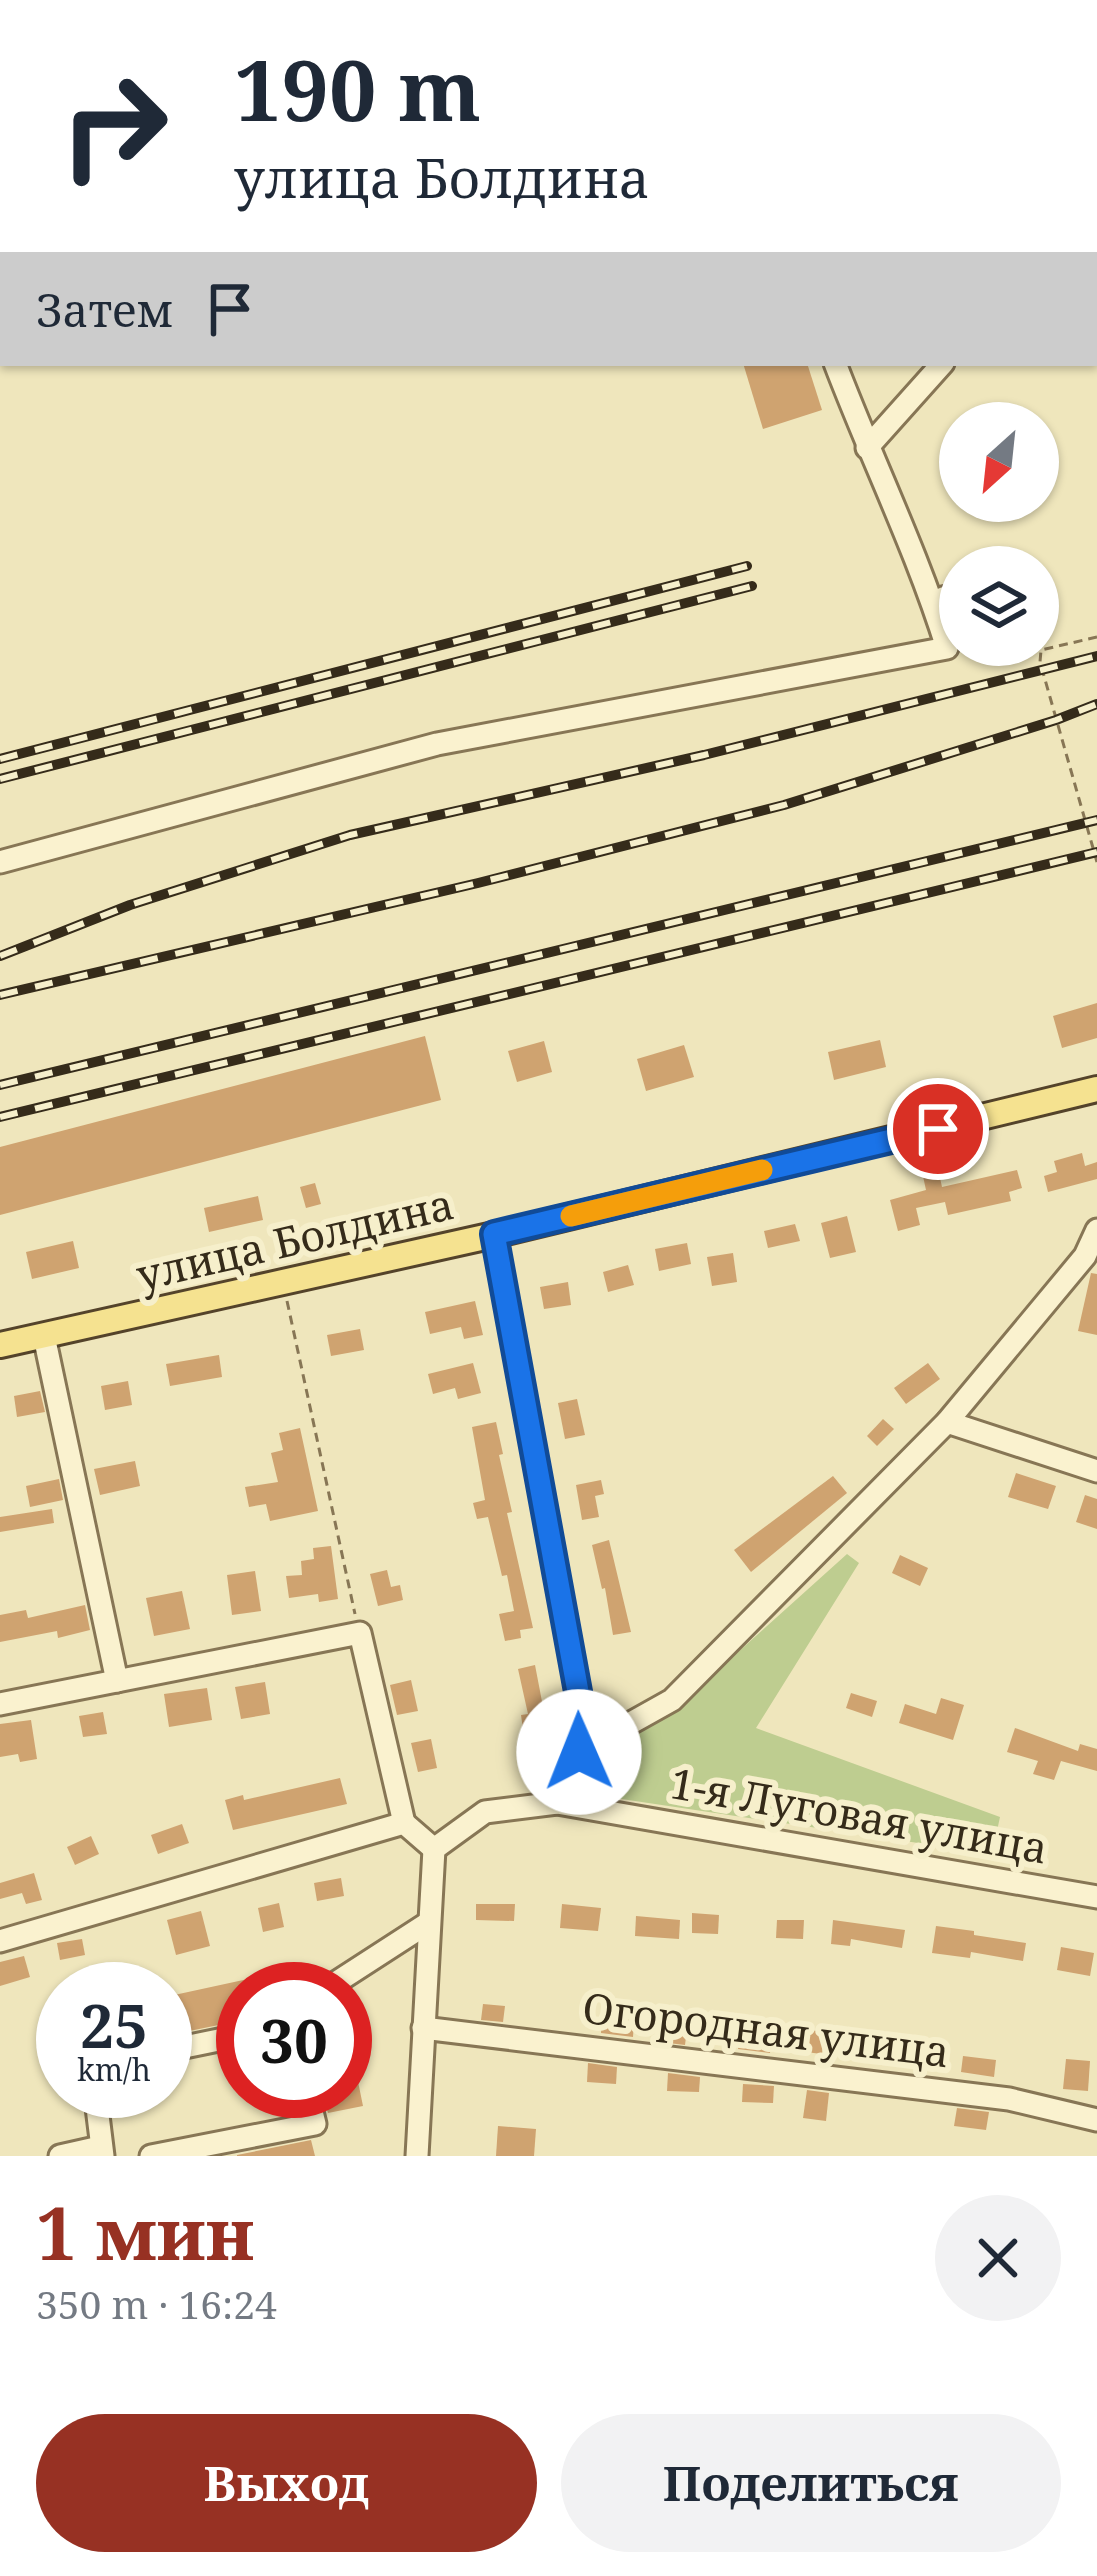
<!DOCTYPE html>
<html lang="ru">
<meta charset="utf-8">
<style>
body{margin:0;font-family:"Noto Serif",serif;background:#f2f2f3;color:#1f2937;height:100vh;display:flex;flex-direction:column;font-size:45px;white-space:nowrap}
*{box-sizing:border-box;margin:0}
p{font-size:39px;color:#747a83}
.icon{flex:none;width:66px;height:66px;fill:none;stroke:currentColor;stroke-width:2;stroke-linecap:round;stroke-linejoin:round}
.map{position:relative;height:2156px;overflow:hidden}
.panel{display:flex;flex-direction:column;background:#fff;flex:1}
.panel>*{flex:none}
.top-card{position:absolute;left:0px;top:0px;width:1098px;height:366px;box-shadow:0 3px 9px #0004;background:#fff;color:#1f2937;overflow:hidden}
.needle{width:78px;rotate:207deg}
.fabs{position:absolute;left:939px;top:402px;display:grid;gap:24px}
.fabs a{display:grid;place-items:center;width:120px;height:120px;border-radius:50%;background:#fff;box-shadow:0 3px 9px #0004;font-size:60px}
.speed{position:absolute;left:36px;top:1962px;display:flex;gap:24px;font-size:60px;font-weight:700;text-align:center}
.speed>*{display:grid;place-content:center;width:156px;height:156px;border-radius:50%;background:#fff;box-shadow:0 3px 9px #0004;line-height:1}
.speed small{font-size:30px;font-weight:400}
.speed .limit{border:18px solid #d22;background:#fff;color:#111}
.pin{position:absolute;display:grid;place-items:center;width:102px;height:102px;color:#fff;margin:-51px;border:6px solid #fff;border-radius:50%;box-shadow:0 3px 12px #0007}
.me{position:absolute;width:132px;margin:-66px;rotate:359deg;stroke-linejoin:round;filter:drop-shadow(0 0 9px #0008)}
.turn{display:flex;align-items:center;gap:42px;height:252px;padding:0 36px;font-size:54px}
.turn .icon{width:156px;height:156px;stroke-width:2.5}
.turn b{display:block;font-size:84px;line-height:102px}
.then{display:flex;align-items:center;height:114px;padding:0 36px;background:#0003;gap:24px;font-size:45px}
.round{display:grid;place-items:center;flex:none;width:126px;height:126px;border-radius:63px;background:#f2f2f3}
.headline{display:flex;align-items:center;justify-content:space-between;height:204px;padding:0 36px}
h1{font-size:72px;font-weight:700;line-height:90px;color:#973123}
.cta{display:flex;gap:24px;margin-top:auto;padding:24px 36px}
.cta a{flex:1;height:138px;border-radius:72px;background:#973123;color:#fff;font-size:48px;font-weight:700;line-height:138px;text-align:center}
.cta a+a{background:#f2f2f3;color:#1f2937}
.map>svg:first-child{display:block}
.green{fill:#becd90}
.building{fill:#cfa370}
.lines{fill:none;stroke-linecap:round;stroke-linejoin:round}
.minor-casing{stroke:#877655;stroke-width:27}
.major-casing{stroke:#54432a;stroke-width:30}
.path{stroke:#877655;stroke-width:3;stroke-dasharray:9 6;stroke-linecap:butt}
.minor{stroke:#faf2cf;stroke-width:21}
.major{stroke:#f5e290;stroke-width:24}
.rail-casing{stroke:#352b1a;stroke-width:10}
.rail{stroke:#f6efcb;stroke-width:6;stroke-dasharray:18;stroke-linecap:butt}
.route-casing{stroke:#114b97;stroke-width:30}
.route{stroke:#1a73e8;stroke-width:21}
.slow{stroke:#f59e0b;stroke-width:21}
.labels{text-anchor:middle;stroke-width:12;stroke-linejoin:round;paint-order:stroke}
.street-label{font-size:42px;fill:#352b1a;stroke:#f6efcb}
</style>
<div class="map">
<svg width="1097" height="2156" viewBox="0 0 1097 2156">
<rect width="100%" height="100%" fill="#efe6bc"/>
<polygon class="green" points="847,1554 859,1563 756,1728 1000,1817 992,1854 588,1794 598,1751 677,1707"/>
<g class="building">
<polygon points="743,363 807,363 822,410 763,429"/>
<polygon points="1097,1003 1097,1038 1062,1048 1053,1016"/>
<polygon points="425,1036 441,1100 0,1215 0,1147"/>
<polygon points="880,1040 886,1067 834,1080 828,1052"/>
<polygon points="544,1041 552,1072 517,1082 508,1051"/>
<polygon points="684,1045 694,1077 646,1091 637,1059"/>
<polygon points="1082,1153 1085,1166 1097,1162 1097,1179 1048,1192 1044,1176 1057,1172 1054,1161"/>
<polygon points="937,1164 942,1187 1017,1170 1022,1188 1009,1192 1011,1201 948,1215 945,1202 916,1208 920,1225 898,1231 890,1200 926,1190 921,1167"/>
<polygon points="315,1183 321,1204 306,1208 300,1187"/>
<polygon points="258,1196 263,1220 209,1232 204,1208"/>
<polygon points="847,1216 856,1252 830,1258 821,1223"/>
<polygon points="795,1224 800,1241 768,1248 764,1231"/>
<polygon points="73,1241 79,1268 32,1279 26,1252"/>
<polygon points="687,1243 691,1264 659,1271 655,1249"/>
<polygon points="733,1253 737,1282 712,1286 707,1257"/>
<polygon points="628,1265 634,1285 608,1292 603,1272"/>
<polygon points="1091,1273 1097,1274 1097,1335 1078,1331"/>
<polygon points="568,1282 571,1305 544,1309 540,1287"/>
<polygon points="475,1301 483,1335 464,1339 461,1327 430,1334 425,1312"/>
<polygon points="360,1329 364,1350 331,1356 327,1335"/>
<polygon points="219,1355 222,1377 170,1386 166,1364"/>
<polygon points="473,1363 481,1393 458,1399 455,1388 433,1394 428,1374"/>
<polygon points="928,1363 940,1379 906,1404 894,1388"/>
<polygon points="128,1381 132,1405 105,1410 101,1386"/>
<polygon points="40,1391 45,1412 17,1417 14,1396"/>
<polygon points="577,1399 585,1435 565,1439 558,1403"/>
<polygon points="883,1419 894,1429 877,1446 867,1436"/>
<polygon points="496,1422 503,1454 499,1455 512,1512 507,1513 533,1628 520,1630 521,1638 505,1641 499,1614 514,1611 507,1575 502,1576 488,1517 477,1519 473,1503 485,1500 472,1427"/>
<polygon points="300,1428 318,1511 270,1521 266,1504 249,1507 245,1487 278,1482 271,1453 283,1450 279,1433"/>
<polygon points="135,1461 140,1486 100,1495 94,1469"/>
<polygon points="1016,1473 1056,1486 1048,1509 1008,1497"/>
<polygon points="833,1476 847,1493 751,1572 734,1550"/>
<polygon points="59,1479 63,1500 30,1507 26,1486"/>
<polygon points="601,1480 604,1494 595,1496 599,1517 582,1520 576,1485"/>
<polygon points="1085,1495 1097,1499 1097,1529 1076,1522"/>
<polygon points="52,1509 54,1523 0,1532 0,1517"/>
<polygon points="609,1540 631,1632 613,1635 605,1588 602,1589 592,1545"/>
<polygon points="331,1546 338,1599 319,1602 318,1594 289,1598 286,1576 302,1575 301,1561 314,1559 313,1548"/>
<polygon points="900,1555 928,1568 920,1586 892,1573"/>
<polygon points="387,1570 391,1587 400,1585 403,1600 378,1606 370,1574"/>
<polygon points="255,1571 261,1611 232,1615 227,1575"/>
<polygon points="182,1591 190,1629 154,1636 146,1598"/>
<polygon points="85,1605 90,1630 58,1638 57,1631 0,1642 0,1615 26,1610 28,1618"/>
<polygon points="535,1665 544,1712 548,1712 553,1747 526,1751 521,1715 528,1714 518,1669"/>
<polygon points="411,1680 418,1711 397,1715 390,1685"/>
<polygon points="265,1682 270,1714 241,1719 235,1687"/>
<polygon points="207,1688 212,1720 169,1727 164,1694"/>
<polygon points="851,1693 877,1701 872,1717 846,1708"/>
<polygon points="941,1698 964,1705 953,1740 899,1723 905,1704 936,1714"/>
<polygon points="103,1712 107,1734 83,1737 79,1716"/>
<polygon points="31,1720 37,1759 20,1762 18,1754 0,1757 0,1724"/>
<polygon points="1015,1728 1078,1751 1080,1744 1097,1749 1097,1771 1061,1761 1054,1780 1033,1774 1038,1761 1007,1752"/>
<polygon points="431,1739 437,1768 418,1772 411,1743"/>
<polygon points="340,1778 347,1804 233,1830 225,1800 243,1795 244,1800"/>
<polygon points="182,1824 189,1843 158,1854 151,1835"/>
<polygon points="91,1836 99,1854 75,1865 67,1847"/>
<polygon points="34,1873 42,1900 26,1904 22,1893 0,1899 0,1883"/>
<polygon points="341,1878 344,1896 317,1901 314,1883"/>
<polygon points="279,1903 284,1927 263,1932 258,1908"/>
<polygon points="476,1904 515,1904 514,1921 476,1920"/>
<polygon points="562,1904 601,1908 598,1931 560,1928"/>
<polygon points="201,1911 210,1946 176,1955 167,1920"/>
<polygon points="692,1913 719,1915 718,1934 692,1933"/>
<polygon points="636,1916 680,1920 679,1939 635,1936"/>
<polygon points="777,1920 804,1920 803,1939 776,1938"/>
<polygon points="833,1920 905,1930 902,1948 851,1939 850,1946 831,1944"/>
<polygon points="936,1926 974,1931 974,1935 1026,1943 1023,1961 971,1952 970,1958 932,1953"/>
<polygon points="82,1939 85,1955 60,1960 57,1943"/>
<polygon points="1061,1947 1094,1953 1090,1976 1057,1970"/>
<polygon points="24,1956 30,1977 0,1986 0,1962"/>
<polygon points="280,1972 284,1989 243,1989 243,2020 165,2036 165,1997"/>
<polygon points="483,2004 505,2006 503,2022 481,2020"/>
<polygon points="602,2018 634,2022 633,2037 601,2033"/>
<polygon points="662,2026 687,2029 685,2045 660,2042"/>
<polygon points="799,2030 824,2031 822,2054 797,2051"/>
<polygon points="740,2033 772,2037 770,2053 738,2049"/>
<polygon points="876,2044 904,2047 902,2066 874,2063"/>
<polygon points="352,2052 363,2106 328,2113 322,2091 345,2091 345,2053"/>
<polygon points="963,2056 996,2060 994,2077 961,2072"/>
<polygon points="1066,2059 1090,2061 1088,2091 1063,2089"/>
<polygon points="588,2063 617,2067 616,2084 587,2082"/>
<polygon points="668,2073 700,2077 699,2092 667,2091"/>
<polygon points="743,2084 774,2086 773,2103 742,2102"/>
<polygon points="807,2090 829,2093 826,2121 803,2118"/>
<polygon points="957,2108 989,2112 986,2130 954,2126"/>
<polygon points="498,2126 536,2129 534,2156 496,2156"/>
<polygon points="311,2140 315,2156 237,2156 237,2155"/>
</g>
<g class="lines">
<g class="minor-casing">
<g id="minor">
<polyline points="784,3 785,0"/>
<polyline points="1095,141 1097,136"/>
<polyline points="867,448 943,363"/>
<polyline points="934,606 943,598 960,594"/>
<path d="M0,862L437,744L947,648C917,551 871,458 835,363"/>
<polyline points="494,1235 581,1708 579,1752 557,1803"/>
<polyline points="44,1336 117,1681"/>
<polyline points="947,1422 1097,1471"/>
<polyline points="0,1704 360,1633 404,1823"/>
<polyline points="579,1752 672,1700 947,1422 1085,1256 1097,1230"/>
<polyline points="0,1941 404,1823 434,1849 485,1812 557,1803 1097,1897"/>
<polyline points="326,1989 428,1923"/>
<polyline points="423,2028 1009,2099 1097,2120"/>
<polyline points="165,2051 243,2035"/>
<polyline points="95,2091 103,2156"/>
<polyline points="60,2156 100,2147"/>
<polyline points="151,2156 315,2124 307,2091"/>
<polyline points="417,2156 434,1849"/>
</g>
</g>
<g class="major-casing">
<polyline id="major" points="0,1345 494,1235 1097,1089"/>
</g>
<g class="path">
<polyline points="1097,637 1041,650 1040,662 1097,862"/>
<polyline points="965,649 1039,650"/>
<polyline points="287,1301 355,1614"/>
</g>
<use href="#minor" class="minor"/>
<use href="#major" class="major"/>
<g class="rail-casing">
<g id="rail">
<polyline points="0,759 747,566"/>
<polyline points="0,779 752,586"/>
<polyline points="0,956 130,905 350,835 704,755 1097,656"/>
<polyline points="0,995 478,883 784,805 1056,720 1097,704"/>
<polyline points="0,1085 1097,820"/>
<polyline points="0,1117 1097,852"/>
</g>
</g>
<use href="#rail" class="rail"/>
</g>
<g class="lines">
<g class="route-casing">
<polyline id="route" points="579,1752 581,1708 494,1234 938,1129"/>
</g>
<use href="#route" class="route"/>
<polyline class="slow" points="571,1216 762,1170"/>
</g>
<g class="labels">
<g class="street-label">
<text transform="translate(295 1240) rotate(-13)" y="15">улица Болдина</text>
<text transform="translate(859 1816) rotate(10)" y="15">1-я Луговая улица</text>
<text transform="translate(766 2030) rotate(7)" y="15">Огородная улица</text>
</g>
</g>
</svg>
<div class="fabs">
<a><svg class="needle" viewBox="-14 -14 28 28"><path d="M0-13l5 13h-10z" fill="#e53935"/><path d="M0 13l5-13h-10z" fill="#747a83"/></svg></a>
<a><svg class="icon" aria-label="layers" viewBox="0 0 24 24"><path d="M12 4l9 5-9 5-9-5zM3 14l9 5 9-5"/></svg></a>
</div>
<div class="speed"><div>25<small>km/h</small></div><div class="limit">30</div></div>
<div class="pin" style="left:938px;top:1129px;background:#d93025"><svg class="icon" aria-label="arrive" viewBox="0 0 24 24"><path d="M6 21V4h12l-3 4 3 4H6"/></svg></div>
<svg class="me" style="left:579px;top:1752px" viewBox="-20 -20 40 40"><circle r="19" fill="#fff"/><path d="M0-13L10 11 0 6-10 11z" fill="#1a73e8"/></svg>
<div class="top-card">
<div class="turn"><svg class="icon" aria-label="right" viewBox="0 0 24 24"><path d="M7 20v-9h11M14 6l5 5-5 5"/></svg><div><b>190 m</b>улица Болдина</div></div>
<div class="then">Затем<svg class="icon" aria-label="arrive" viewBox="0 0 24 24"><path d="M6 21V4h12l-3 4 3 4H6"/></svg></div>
</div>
</div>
<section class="panel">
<div class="headline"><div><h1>1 мин</h1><p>350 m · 16:24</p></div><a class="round"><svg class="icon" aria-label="close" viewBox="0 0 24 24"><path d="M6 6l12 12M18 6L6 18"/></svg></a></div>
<div class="cta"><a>Выход</a><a>Поделиться</a></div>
</section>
